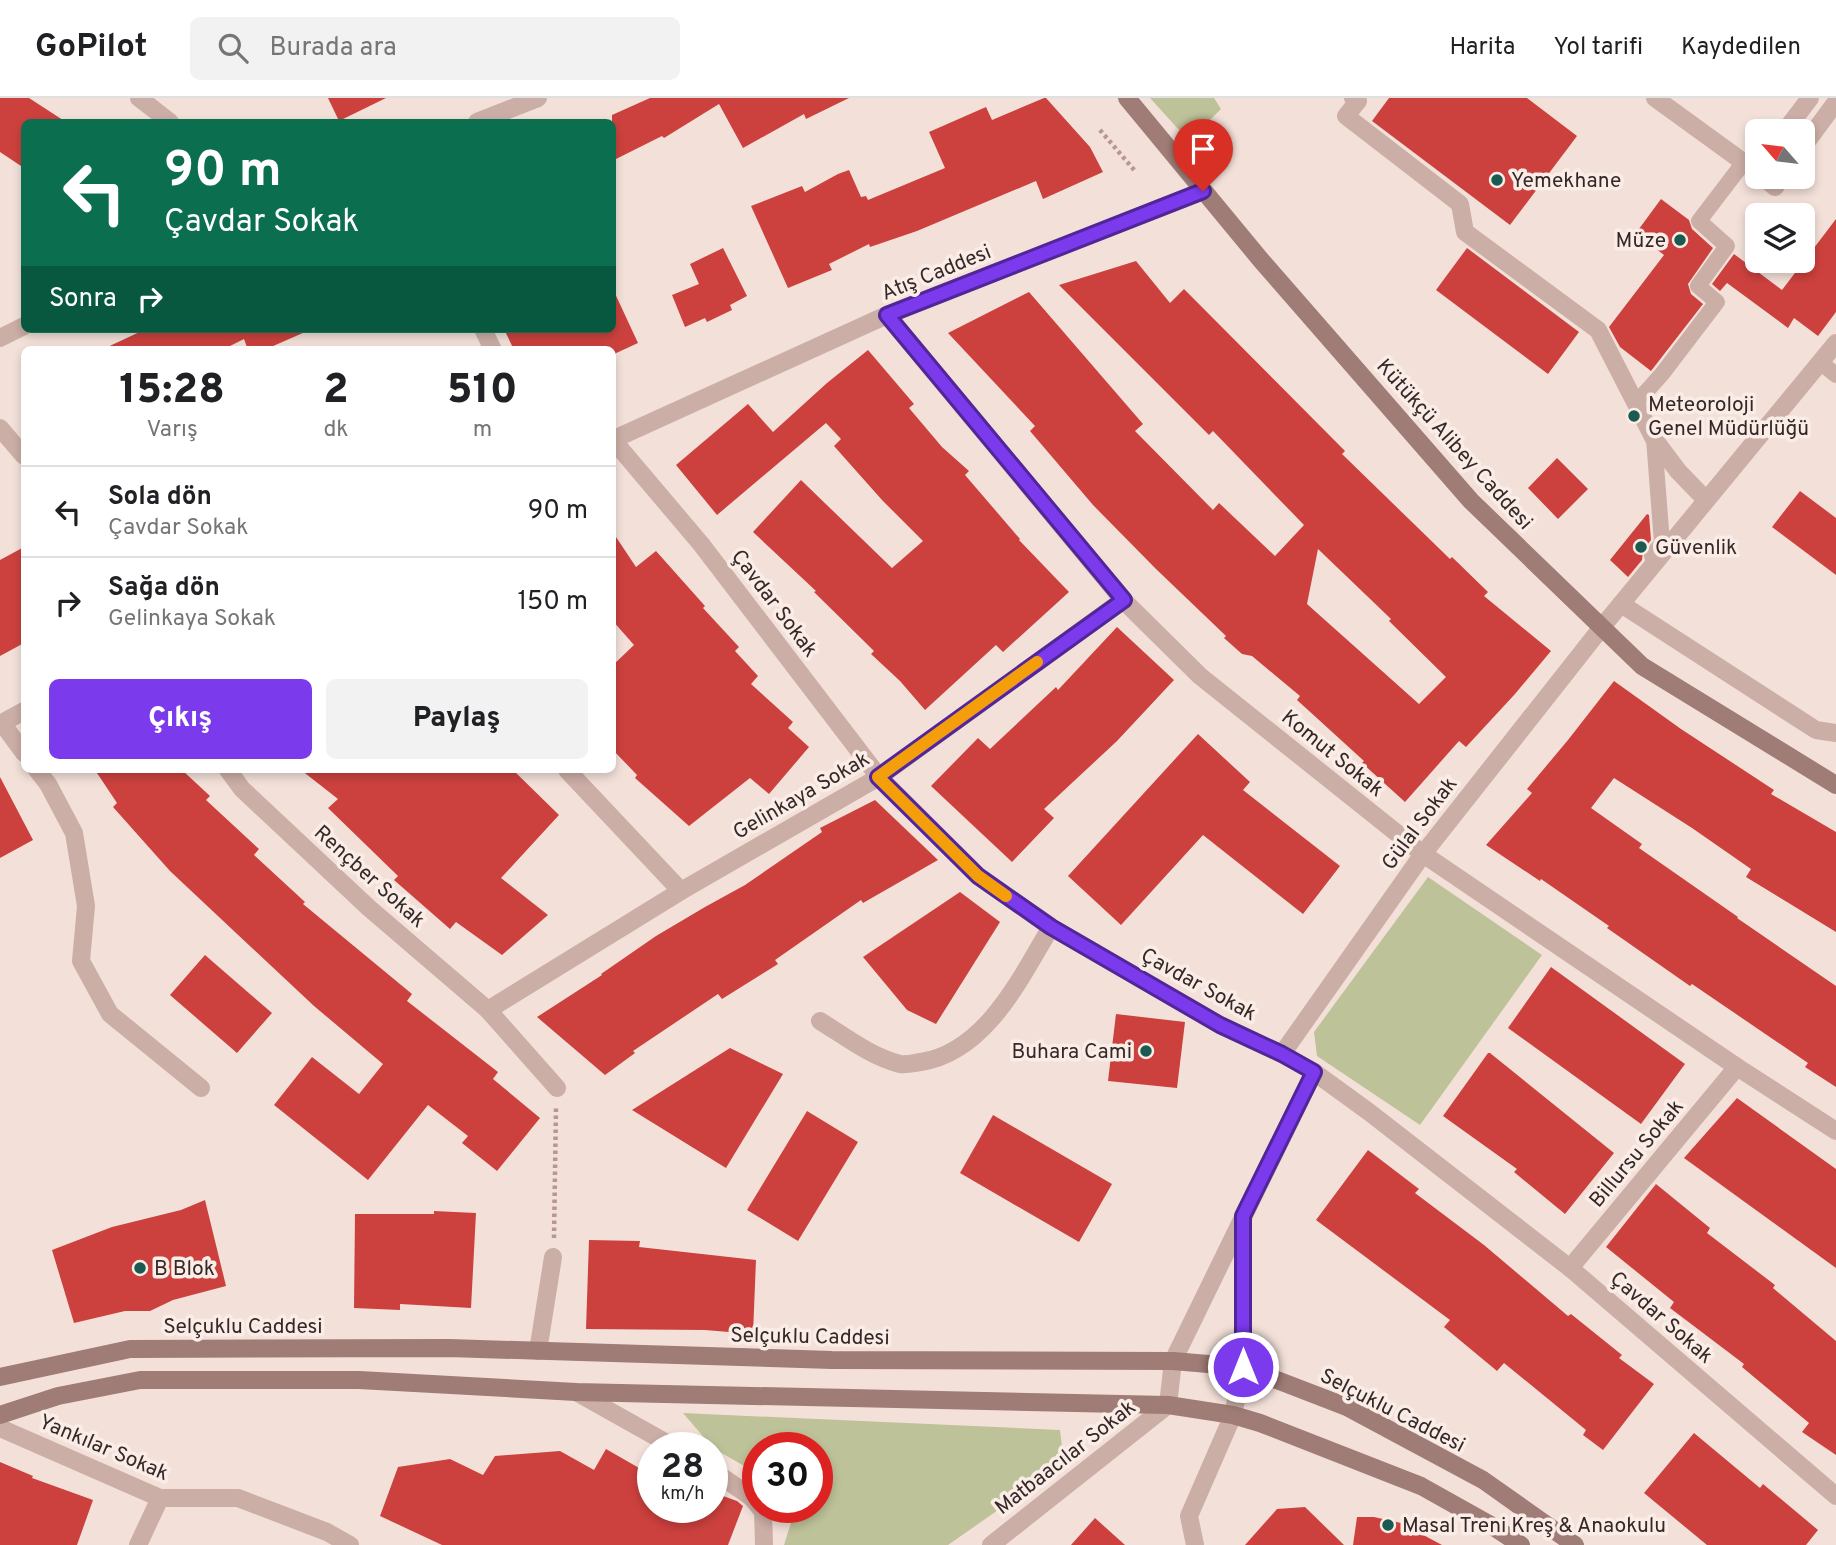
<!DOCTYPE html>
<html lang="tr">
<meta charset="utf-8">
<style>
body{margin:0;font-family:Overpass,sans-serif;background:#f2f2f2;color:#202124;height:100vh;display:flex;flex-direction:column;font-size:26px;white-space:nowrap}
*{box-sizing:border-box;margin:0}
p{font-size:23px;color:#757577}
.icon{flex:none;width:38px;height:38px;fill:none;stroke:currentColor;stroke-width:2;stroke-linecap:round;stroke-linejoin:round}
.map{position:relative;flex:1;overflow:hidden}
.sheet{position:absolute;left:21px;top:248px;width:595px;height:427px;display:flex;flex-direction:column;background:#fff;border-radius:10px;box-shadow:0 4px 10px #0003}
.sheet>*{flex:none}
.banner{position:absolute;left:21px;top:21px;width:595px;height:214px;border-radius:10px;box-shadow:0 4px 10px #0003;background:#0b6e4f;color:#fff;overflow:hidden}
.needle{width:46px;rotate:298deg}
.fabs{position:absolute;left:1745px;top:21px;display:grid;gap:14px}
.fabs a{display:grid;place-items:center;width:70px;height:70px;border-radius:10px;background:#fff;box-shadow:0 4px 10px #0003;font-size:35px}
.speed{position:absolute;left:637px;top:1334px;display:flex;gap:14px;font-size:35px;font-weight:700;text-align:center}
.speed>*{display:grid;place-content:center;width:91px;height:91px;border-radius:50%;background:#fff;box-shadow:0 4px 10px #0003;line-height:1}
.speed small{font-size:18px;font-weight:400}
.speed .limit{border:10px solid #d22;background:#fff;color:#111}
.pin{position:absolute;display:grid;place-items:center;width:60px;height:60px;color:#fff;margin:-72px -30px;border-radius:50% 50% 50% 0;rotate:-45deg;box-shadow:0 0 7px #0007}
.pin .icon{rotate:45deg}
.me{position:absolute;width:77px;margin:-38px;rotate:0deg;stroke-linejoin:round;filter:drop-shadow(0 0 5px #0008)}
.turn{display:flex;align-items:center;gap:24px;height:147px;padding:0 28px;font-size:32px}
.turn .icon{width:91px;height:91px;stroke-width:2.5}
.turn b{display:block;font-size:49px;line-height:60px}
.then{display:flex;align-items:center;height:66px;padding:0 28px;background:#0003;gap:14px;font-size:26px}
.eta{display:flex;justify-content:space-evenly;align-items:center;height:119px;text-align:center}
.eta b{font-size:42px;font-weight:800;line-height:49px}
.cta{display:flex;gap:14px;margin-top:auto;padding:14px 28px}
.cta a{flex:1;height:80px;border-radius:10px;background:#7c3aed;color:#fff;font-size:28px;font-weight:800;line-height:80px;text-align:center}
.cta a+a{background:#f2f2f2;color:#202124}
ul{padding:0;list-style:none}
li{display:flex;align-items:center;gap:21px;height:91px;padding:0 28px;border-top:2px solid #e0e0e0}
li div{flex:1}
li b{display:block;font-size:26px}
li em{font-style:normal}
header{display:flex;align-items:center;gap:42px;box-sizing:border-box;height:98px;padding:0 35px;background:#fff;border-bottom:2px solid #e0e0e0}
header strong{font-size:33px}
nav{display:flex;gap:38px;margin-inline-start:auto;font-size:24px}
.search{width:490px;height:63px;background:#f2f2f2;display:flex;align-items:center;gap:18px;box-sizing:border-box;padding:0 24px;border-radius:10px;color:#757577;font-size:26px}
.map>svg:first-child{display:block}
.green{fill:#bec299}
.building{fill:#cc413e;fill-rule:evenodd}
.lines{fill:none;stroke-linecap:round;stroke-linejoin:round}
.path{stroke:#b7978f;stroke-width:4.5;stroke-dasharray:3.5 3.5;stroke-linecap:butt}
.pedestrian{stroke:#cbaea5;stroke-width:16}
.minor{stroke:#cbaea5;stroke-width:18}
.tertiary{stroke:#cbaea5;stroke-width:18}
.secondary{stroke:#9f7c76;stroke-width:18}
.route-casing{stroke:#51269a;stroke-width:18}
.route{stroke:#7c3aed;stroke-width:12}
.slow{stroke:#f59e0b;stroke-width:12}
.poi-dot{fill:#1a5a50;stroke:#faece6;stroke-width:2.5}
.labels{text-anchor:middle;stroke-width:7;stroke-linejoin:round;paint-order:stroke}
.poi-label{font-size:21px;fill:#362827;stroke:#faece6;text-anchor:start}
.street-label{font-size:21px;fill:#362827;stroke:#faece6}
</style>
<header>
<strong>GoPilot</strong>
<div class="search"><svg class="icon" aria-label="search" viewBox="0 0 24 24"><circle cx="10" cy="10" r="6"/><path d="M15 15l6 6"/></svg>Burada ara</div>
<nav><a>Harita</a><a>Yol tarifi</a><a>Kaydedilen</a></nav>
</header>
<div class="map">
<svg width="1836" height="1447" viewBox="0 0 1836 1447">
<rect width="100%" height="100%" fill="#f3e1d9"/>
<g class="green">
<polygon points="1150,0 1214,0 1221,11 1189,43"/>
<polygon points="1428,779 1542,857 1420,1027 1317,958 1314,934"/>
<polygon points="683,1315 1060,1332 1064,1366 948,1447 784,1447 793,1418 787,1409 817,1409 817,1349 758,1349 758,1376 713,1350"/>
</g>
<g class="building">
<polygon points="0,0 29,0 66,24 24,24 24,70 0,54"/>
<polygon points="328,0 386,0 339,23"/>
<polygon points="650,0 849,0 806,21 804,16 743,50 719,6 664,40 662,38 612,63 612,17"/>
<polygon points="1044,0 1046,0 1090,49 1103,74 1043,101 1036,83 917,133 870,149 869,146 829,166 832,172 788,190 751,108 802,88 805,94 838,76 849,72 861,99 866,98 868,102 945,70 929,34 986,9 992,22"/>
<polygon points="1389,0 1527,0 1577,38 1510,127 1372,23"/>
<polygon points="1661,101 1689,122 1692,131 1713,150 1688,186 1691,196 1703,206 1651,273 1620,249 1609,229 1664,157 1636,135"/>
<polygon points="1836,121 1836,214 1818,238 1794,220 1788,230 1727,185 1720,193 1712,186 1734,156 1782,192"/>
<polygon points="723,150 747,198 730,207 732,212 707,224 705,220 685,229 672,197 699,186 690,166"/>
<polygon points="1467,150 1579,234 1548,276 1436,192"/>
<path d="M1136,163L1170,205L1184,191L1345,353L1342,356L1450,461L1452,459L1488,494L1484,498L1551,553L1515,596L1466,649L1459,643L1405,704L1362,665L1364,663L1297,602L1300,598L1252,558L1242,556L1224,540L1226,538L1156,471L1093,407L1030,333L1035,328L948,235L1029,194L1143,326L1135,333L1213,412L1219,405L1275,458L1304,427L1213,333L1209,337L1059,187ZM1318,451L1391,521L1389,523L1446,579L1419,606L1307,506Z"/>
<polygon points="612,189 638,245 612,257 612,252 514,252 504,231 612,231"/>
<polygon points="146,231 312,231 264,252 248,252 244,241 222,252 101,252"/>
<polygon points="868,252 914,306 909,310 942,349 969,373 965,377 1020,441 1019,442 1069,494 1003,554 996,547 925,612 900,583 871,556 874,553 814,494 816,493 753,434 801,382 892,470 923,443 882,402 834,348 841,341 826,325 717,417 676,367 748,306 773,334 827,285"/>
<polygon points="1557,360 1588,391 1558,421 1528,390"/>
<polygon points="1800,393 1836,420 1836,477 1772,429"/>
<polygon points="1647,416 1649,417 1651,442 1643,452 1642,462 1628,479 1610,462"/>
<polygon points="612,433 636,469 656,453 705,508 703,510 739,549 735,553 758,578 751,586 793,624 788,630 809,649 769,696 750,680 689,728 635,680 637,677 612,651 612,568 634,547 612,522"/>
<polygon points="24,449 24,545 0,558 0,462"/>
<polygon points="1117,529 1174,582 1117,643 1044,711 1054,720 1012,764 931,688 978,640 990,651 1056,589 1058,592"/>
<polygon points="1614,583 1681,631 1774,692 1771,696 1836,734 1836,834 1746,779 1751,771 1692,730 1614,680 1591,710 1642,746 1639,750 1738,819 1737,820 1836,888 1836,989 1805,969 1808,965 1692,886 1690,888 1607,830 1609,828 1541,781 1540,783 1486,747 1532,695 1527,691 1568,642"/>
<polygon points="1198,636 1250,684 1243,692 1340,768 1303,816 1203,737 1121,827 1068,778"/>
<polygon points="95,672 182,672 210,698 206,702 259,751 254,757 305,804 303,806 412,896 407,903 498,974 493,981 540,1020 497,1073 462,1045 468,1038 428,1007 368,1082 274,1007 312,959 359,996 383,966 314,908 170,773 113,709 117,705"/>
<polygon points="301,672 513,672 559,717 501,780 548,817 502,857 456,824 450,831 394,782 398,778 328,710 338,701"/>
<polygon points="0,679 33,742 0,760"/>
<polygon points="875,702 938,762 863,805 861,802 775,862 778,866 722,901 718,896 633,953 635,955 605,977 537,919 602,877 601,876 656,838 705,809 745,787 822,734 820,730"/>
<polygon points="960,794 1000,824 936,926 907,912 863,859"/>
<polygon points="205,857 272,915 237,955 170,897"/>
<polygon points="1551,869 1685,966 1641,1026 1508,930"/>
<polygon points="1116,916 1185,924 1177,990 1108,983"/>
<polygon points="730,950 783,976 726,1070 632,1012"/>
<polygon points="1488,955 1490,955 1614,1055 1565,1116 1514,1074 1517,1071 1443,1018"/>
<polygon points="1737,1000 1836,1071 1836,1170 1684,1060"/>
<polygon points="807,1013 858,1044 798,1143 747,1112"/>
<polygon points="993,1017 1112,1086 1079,1144 960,1075"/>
<polygon points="1368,1052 1419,1091 1415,1095 1484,1147 1568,1218 1571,1216 1622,1257 1619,1260 1654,1286 1603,1352 1583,1337 1586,1332 1504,1265 1497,1273 1444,1229 1450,1222 1316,1122"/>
<polygon points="1656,1086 1710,1130 1707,1135 1775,1187 1773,1190 1836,1243 1836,1357 1802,1334 1809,1325 1742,1269 1744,1266 1670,1210 1674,1204 1606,1149"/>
<polygon points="205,1102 226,1188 173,1202 150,1213 125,1213 74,1225 52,1152 112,1129 181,1112"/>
<polygon points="434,1113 476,1115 471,1210 400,1206 400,1212 354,1210 355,1116 434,1116"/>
<polygon points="589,1142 640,1143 639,1149 756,1162 753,1236 705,1232 586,1231"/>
<polygon points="1694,1335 1760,1390 1763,1386 1818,1432 1806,1447 1707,1447 1644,1395"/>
<polygon points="606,1351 653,1378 653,1409 712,1409 712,1394 737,1403 743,1408 728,1447 442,1447 380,1418 398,1369 450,1361 483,1377 495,1358 560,1353 594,1372"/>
<polygon points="0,1364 33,1378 32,1380 93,1402 77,1447 0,1447"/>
<polygon points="1305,1409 1344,1447 1245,1447 1277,1411"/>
<polygon points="1357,1419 1374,1419 1401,1425 1442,1447 1353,1447"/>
<polygon points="1095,1420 1125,1447 1071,1447"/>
</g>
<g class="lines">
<g class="path">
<polyline points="1100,32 1135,73"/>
<polyline points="554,1140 556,1009"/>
</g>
<g class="pedestrian">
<polyline points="1820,264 1836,277"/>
<polyline points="1636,305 1662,276 1717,204 1698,188 1727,148 1699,123 1744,64"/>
<polyline points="1652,458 1662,445 1654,341"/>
</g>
<g class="minor">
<polyline points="139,0 170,24"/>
<polyline points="1353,0 1358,3 1346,18 1460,106 1465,134 1598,232 1654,341 1678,373 1706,402"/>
<polyline points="1655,0 1757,74"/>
<polyline points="477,24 538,0"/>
<polyline points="1785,33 1810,0"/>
<polyline points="1802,50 1836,4"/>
<polyline points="1763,79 1775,89 1782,79"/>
<polyline points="887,217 1123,502 1200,578 1423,756 1737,969 1836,1033"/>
<polyline points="483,231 493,252"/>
<polyline points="0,240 24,228"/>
<polyline points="0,330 24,358"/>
<polyline points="613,342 701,446 879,679 978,778 1051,829 1220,927 1282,956 1314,974 1369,1014 1570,1170 1836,1398"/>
<polyline points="1621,506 1816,632 1836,635"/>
<polyline points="2,625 24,655"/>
<polyline points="37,672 48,686 74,735 86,808 81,863 110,916 201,990"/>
<polyline points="228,672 242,691 369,810 488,912 557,990"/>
<polyline points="567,672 681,793"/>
<polyline points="488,912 681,793 879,679 1123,502"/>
<path d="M820,923C846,939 870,958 900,966C907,967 914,965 921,964C986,954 1021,879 1051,829"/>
<polyline points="1282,956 1423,756 1602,529 1836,245"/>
<polyline points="1570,1170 1737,969"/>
<polyline points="538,1253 553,1159"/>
<polyline points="576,1294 674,1349"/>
<polyline points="0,1330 160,1400 238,1400 327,1434 350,1447"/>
<polyline points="712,1372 751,1399 758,1407"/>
<polyline points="759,1409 763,1413 764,1447"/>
<polyline points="138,1447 160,1400"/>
<polyline points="991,1447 1168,1307 1173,1263 1314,974"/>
<polyline points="1195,1447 1189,1418 1233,1317 1243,1269 1243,1125"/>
</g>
<g class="tertiary">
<polyline points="612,342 887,217 1203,93"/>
<polyline points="0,626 24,613"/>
</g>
<g class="secondary">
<polyline points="1127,0 1260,161 1471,403 1642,568 1836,687"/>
<polyline points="0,1279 130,1251 449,1250 832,1262 1173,1263 1243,1269 1347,1309 1483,1382 1575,1447"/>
<polyline points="0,1317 58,1298 140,1282 359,1282 576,1294 1168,1307 1233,1317 1260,1325 1421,1388 1489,1426 1521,1447"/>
</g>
</g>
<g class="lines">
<g class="route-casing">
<polyline id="route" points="1203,93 887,217 1124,502 878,679 978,778 1051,829 1220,927 1282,956 1314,974 1243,1118 1243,1269"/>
</g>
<use href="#route" class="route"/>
<polyline class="slow" points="1006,798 978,778 878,679 1037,564"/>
</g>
<g class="poi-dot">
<circle cx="1497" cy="82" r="7"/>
<circle cx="1680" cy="142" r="7"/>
<circle cx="1634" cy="318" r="7"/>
<circle cx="1641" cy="449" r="7"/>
<circle cx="1146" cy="953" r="7"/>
<circle cx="140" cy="1170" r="7"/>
<circle cx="1388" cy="1427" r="7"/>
</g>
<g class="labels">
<g class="poi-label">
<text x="1511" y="89">Yemekhane</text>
<text x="1666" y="149" text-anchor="end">Müze</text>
<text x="1648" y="313">Meteoroloji<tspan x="1648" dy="24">Genel Müdürlüğü</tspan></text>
<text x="1655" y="456">Güvenlik</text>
<text x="1132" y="960" text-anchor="end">Buhara Cami</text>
<text x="154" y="1177">B Blok</text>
<text x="1402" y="1434">Masal Treni Kreş &amp; Anaokulu</text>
</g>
<g class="street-label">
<text transform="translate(936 174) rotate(-22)" y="7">Atış Caddesi</text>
<text transform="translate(1455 346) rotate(48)" y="7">Kütükçü Alibey Caddesi</text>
<text transform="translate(775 505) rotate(53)" y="7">Çavdar Sokak</text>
<text transform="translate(1333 655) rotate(39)" y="7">Komut Sokak</text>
<text transform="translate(801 697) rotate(-30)" y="7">Gelinkaya Sokak</text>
<text transform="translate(1419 725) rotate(-53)" y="7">Gülal Sokak</text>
<text transform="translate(370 778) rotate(42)" y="7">Rençber Sokak</text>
<text transform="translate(1199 886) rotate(29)" y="7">Çavdar Sokak</text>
<text transform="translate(1636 1055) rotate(-50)" y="7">Billursu Sokak</text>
<text transform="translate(1662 1219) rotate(41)" y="7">Çavdar Sokak</text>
<text x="243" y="1235">Selçuklu Caddesi</text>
<text transform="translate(810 1238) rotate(1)" y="7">Selçuklu Caddesi</text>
<text transform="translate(1393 1312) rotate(27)" y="7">Selçuklu Caddesi</text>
<text transform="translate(104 1349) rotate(23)" y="7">Yankılar Sokak</text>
<text transform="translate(1065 1359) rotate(-38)" y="7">Matbaacılar Sokak</text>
</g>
</g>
</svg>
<div class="fabs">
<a><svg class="needle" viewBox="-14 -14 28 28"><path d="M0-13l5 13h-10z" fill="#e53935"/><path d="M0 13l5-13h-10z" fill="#757577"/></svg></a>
<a><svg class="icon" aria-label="layers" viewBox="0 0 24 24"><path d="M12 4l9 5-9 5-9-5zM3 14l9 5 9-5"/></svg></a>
</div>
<div class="speed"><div>28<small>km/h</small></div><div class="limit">30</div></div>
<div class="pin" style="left:1203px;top:93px;background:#d93025"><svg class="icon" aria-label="arrive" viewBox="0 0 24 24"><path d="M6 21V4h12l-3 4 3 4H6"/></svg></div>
<svg class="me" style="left:1243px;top:1269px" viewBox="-20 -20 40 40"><circle r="17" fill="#7c3aed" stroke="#fff" stroke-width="3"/><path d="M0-11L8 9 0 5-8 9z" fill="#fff"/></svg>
<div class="banner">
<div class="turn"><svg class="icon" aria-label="left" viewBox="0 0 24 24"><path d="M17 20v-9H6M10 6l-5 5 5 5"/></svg><div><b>90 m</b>Çavdar Sokak</div></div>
<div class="then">Sonra<svg class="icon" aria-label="right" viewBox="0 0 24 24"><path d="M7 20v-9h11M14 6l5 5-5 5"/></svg></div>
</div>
<section class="sheet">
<div class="eta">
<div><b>15:28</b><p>Varış</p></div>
<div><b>2</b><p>dk</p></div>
<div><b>510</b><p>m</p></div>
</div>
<ul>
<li><svg class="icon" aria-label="left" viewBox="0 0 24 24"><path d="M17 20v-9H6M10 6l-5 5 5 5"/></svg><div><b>Sola dön</b><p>Çavdar Sokak</p></div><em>90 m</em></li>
<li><svg class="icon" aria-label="right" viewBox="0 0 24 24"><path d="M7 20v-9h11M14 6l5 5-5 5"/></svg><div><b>Sağa dön</b><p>Gelinkaya Sokak</p></div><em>150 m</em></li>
</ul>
<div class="cta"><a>Çıkış</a><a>Paylaş</a></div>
</section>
</div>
